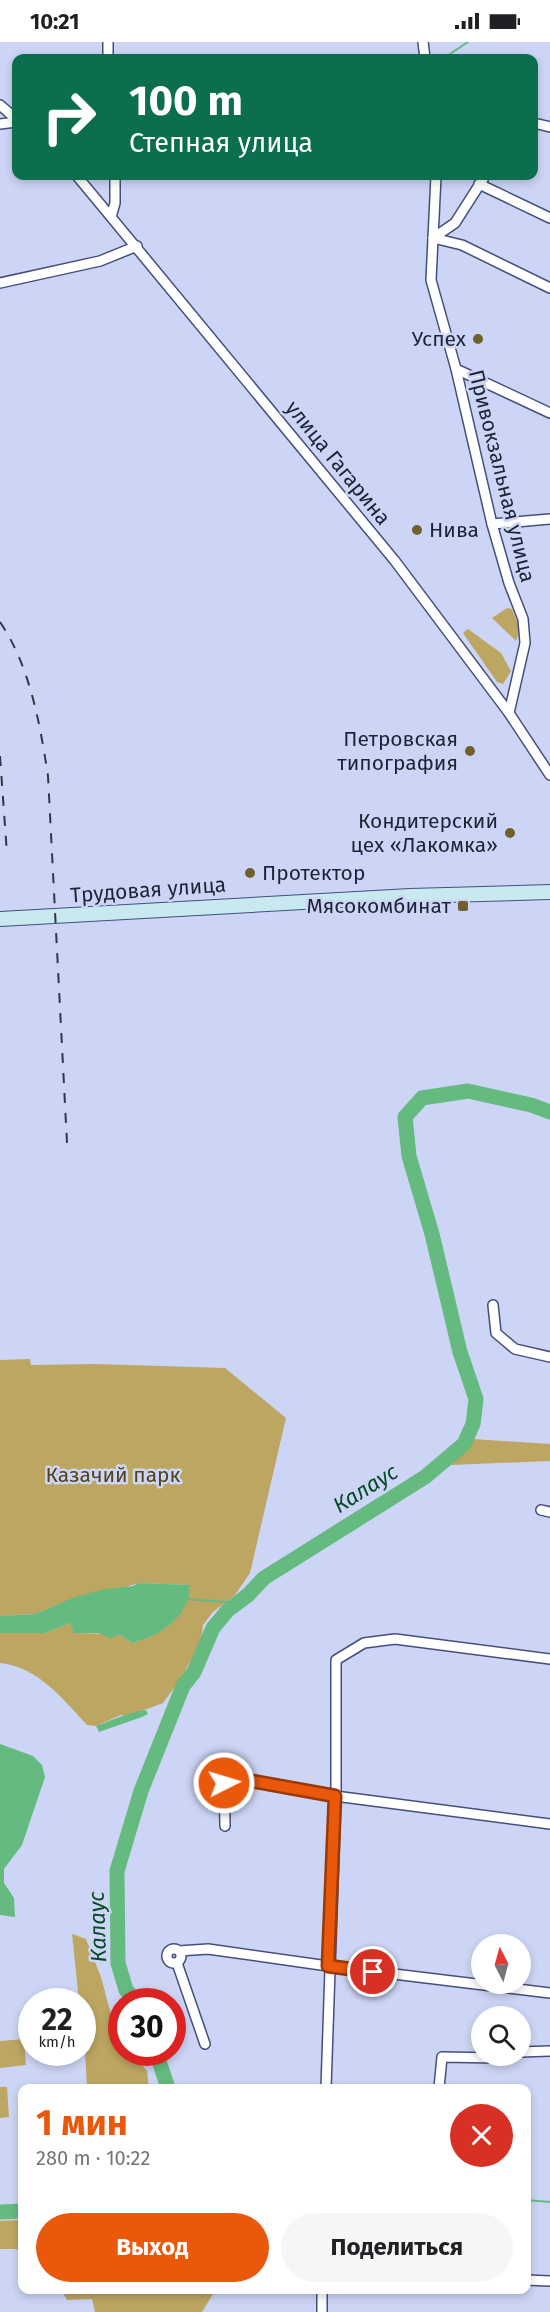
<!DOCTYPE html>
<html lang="ru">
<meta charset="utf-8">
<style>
body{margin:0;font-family:"Fira Sans",sans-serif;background:#f6f6f6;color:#202124;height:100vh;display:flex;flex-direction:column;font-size:22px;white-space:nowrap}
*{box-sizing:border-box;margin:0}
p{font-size:20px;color:#757577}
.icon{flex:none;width:33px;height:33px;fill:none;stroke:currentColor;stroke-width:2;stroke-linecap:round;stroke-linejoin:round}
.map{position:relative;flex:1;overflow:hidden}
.details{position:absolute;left:18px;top:2042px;width:513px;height:210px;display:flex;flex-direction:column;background:#fff;border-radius:12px;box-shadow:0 3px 9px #0003}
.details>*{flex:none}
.guide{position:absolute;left:12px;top:12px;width:526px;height:126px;border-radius:12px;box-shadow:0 3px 9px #0003;background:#0b6e4f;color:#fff;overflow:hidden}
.needle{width:39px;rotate:354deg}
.buttons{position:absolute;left:471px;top:1892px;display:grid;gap:12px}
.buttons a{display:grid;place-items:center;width:60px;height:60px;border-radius:50%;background:#fff;box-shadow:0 3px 9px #0003;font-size:30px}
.speed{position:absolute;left:18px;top:1946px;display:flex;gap:12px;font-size:30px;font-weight:700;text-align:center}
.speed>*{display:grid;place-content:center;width:78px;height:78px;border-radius:50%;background:#fff;box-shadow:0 3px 9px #0003;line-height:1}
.speed small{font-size:15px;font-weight:400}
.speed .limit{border:9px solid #d22;background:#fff;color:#111}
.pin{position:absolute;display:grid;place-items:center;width:51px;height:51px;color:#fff;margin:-26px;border:3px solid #fff;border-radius:50%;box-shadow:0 2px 6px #0007}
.me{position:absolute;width:66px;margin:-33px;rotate:85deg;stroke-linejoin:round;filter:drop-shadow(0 0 4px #0008)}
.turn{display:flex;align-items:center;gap:21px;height:126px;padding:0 18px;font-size:27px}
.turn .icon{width:78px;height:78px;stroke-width:2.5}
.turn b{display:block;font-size:42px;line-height:51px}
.round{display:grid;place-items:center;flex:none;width:63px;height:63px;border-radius:32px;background:#f6f6f6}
.head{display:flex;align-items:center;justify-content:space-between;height:102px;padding:0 18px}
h1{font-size:36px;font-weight:700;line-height:45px;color:#ea580c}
.cta{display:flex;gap:12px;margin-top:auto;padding:12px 18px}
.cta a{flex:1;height:69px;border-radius:36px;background:#ea580c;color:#fff;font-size:24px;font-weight:700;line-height:69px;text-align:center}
.cta a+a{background:#f6f6f6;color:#202124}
.status{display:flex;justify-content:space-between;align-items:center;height:42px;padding:0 30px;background:#fff;direction:ltr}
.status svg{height:16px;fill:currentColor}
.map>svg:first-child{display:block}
.green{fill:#bca662}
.water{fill:#64ba7f}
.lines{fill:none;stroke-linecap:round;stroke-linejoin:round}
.stream{stroke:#64ba7f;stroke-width:2}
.river{stroke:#64ba7f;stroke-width:15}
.street-casing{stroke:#444f7c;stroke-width:12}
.secondary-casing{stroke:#444f7c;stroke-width:16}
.street{stroke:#fff;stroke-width:9}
.secondary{stroke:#c8e9ef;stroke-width:14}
.rail{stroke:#30374b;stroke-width:2;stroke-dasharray:10 10;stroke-linecap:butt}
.route-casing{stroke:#983908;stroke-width:15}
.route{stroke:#ea580c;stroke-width:10}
.poi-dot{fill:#6f602d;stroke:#ccd5f5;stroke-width:2}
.labels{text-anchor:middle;stroke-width:5;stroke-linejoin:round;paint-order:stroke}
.poi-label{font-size:21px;fill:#1e2437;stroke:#ccd5f5;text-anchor:end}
.street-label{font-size:21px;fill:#1e2437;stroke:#ccd5f5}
.park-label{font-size:21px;fill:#51441c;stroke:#ccd5f5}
.water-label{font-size:22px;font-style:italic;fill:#064b25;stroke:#ccd5f5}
</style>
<div class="status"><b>10:21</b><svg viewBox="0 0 49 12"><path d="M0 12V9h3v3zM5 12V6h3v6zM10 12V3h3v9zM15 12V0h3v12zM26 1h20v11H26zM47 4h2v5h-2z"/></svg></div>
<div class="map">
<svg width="550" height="2270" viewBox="0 0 550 2270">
<rect width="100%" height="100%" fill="#ccd5f5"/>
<g class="green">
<polygon points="507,566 512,567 520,587 516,599 492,576"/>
<polygon points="468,587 501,611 511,629 503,642 497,640 463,591"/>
<path d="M30,1317L31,1323L96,1322L225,1326L286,1376L250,1531L235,1553L213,1570L203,1583L201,1599L182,1635L163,1661L128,1674L121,1673L96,1684L87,1683C64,1658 37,1624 0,1621V1591H45L70,1581L75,1591L119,1592L132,1601C160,1594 189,1575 190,1543L140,1541L59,1562L35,1572L0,1574V1318Z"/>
<polygon points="473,1397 550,1402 550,1419 451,1423"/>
<polygon points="72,1892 86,1897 101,1935 112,1976 121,1992 122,2010 132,2010 147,2029 149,2046 87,2046 82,1959 79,1959"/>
<polygon points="24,1997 26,2023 0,2026 0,1999"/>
<polygon points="0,2045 7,2045 9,2075 0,2076"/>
<polygon points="22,2178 22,2211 16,2207 0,2207 0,2179"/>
<polygon points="61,2247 216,2247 202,2270 95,2270 92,2257 67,2258"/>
</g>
<g class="water">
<path d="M139,1541L190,1543C190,1575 160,1594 132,1601L119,1592L111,1597L99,1591H74L70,1581L45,1591H0V1574L35,1572L75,1555L105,1547L133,1544Z"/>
<path d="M146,1668L148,1672L142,1675L99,1690L96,1684C114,1677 128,1671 146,1668Z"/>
<polygon points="0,1702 33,1714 42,1723 45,1735 22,1803 4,1827 4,1841 14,1856 15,1875 0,1873"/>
</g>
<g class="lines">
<g class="stream">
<polyline points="444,16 468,0"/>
<polyline points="186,1557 237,1561"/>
<polyline points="526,2158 550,2160"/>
</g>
<g class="river">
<polyline points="136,1959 126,1948 118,1921 117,1829 141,1749 183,1644 194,1630 213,1586 228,1568 248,1553 264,1536 425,1435 464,1402 473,1382 476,1357 460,1310 432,1192 409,1114 405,1075 422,1056 468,1049 531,1063 550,1070"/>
<polyline points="156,2010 168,2046"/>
<polyline points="0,2170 22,2169"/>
</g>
<g class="street-casing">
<g id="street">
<polyline points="423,0 425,16"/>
<polyline points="108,16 108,0"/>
<polyline points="0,63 16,77"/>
<polyline points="534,81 550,85"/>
<polyline points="0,82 16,80"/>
<polyline points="77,134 111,175"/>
<polyline points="115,134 115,161 111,175 395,519 509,671 550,733"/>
<polyline points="436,134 431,238 456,327 492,482 509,541 523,577 525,601 509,671"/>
<polyline points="479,142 550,176"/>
<polyline points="433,196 462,203 550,246"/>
<polyline points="433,196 455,181 485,134"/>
<polyline points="0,241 100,219 137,204"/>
<polyline points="456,327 550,371"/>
<polyline points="492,482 550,477"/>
<polyline points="493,1263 496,1291 515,1307 550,1315"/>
<polyline points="541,1468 550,1470"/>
<polyline points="225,1784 224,1741 224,1737 231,1736 335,1754 550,1782"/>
<circle cx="174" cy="1914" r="7"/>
<polyline points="179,1909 208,1907 328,1924 550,1951"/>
<polyline points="177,1921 205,2002"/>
<polyline points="520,2010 550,2009"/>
<polyline points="326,2046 336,1750 336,1618 364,1601 395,1597 550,1617"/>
<polyline points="439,2046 442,2015 498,2016 506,2013"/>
<polyline points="526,2238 550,2239"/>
<polyline points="322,2247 322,2270"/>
</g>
</g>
<g class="secondary-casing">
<polyline id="secondary" points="0,877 410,854 550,850"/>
</g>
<use href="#street" class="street"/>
<use href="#secondary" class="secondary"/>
<g class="rail">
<path d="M0,580C30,624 40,682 48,734L67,1101"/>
<polyline points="0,714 7,812"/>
</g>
</g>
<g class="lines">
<g class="route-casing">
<polyline id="route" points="224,1741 225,1737 241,1737 335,1754 328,1924 373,1930"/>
</g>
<use href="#route" class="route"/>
</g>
<g class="poi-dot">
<circle cx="478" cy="297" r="6"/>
<circle cx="417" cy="488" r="6"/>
<circle cx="470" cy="709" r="6"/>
<circle cx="510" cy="791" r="6"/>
<circle cx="250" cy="831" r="6"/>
<rect x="457" y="858" width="12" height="12" rx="3"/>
</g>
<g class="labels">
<g class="poi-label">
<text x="466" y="304">Успех</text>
<text x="429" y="495" text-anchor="start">Нива</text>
<text x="458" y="704">Петровская<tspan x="458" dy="24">типография</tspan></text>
<text x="498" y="786">Кондитерский<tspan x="498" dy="24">цех «Лакомка»</tspan></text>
<text x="262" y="838" text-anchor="start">Протектор</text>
<text x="451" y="871">Мясокомбинат</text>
</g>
<g class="street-label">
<text transform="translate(338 421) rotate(51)" y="7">улица Гагарина</text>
<text transform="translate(502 434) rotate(76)" y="7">Привокзальная улица</text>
<text transform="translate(148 848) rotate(-4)" y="7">Трудовая улица</text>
</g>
<g class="park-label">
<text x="113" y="1440">Казачий парк</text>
</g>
<g class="water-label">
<text transform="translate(365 1446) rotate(-32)" y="8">Калаус</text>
<text transform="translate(97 1885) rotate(-92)" y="8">Калаус</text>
</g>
</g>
</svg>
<div class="buttons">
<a><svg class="needle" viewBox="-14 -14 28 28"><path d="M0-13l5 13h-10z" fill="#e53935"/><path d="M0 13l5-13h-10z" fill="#757577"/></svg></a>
<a><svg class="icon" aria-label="search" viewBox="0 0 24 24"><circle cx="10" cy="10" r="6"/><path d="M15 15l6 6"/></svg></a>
</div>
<div class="speed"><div>22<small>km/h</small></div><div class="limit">30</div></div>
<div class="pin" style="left:373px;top:1930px;background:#d93025"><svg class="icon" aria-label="arrive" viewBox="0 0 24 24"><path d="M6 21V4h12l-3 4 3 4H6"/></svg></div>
<svg class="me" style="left:224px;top:1741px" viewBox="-20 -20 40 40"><circle r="17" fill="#ea580c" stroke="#fff" stroke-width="3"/><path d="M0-11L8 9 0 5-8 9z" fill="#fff"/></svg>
<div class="guide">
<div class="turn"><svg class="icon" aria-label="right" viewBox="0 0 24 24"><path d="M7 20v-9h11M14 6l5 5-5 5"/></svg><div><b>100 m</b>Степная улица</div></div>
</div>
<section class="details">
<div class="head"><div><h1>1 мин</h1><p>280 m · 10:22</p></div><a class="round" style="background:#d93025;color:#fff"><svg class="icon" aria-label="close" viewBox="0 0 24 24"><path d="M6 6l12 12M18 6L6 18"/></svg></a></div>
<div class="cta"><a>Выход</a><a>Поделиться</a></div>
</section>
</div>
